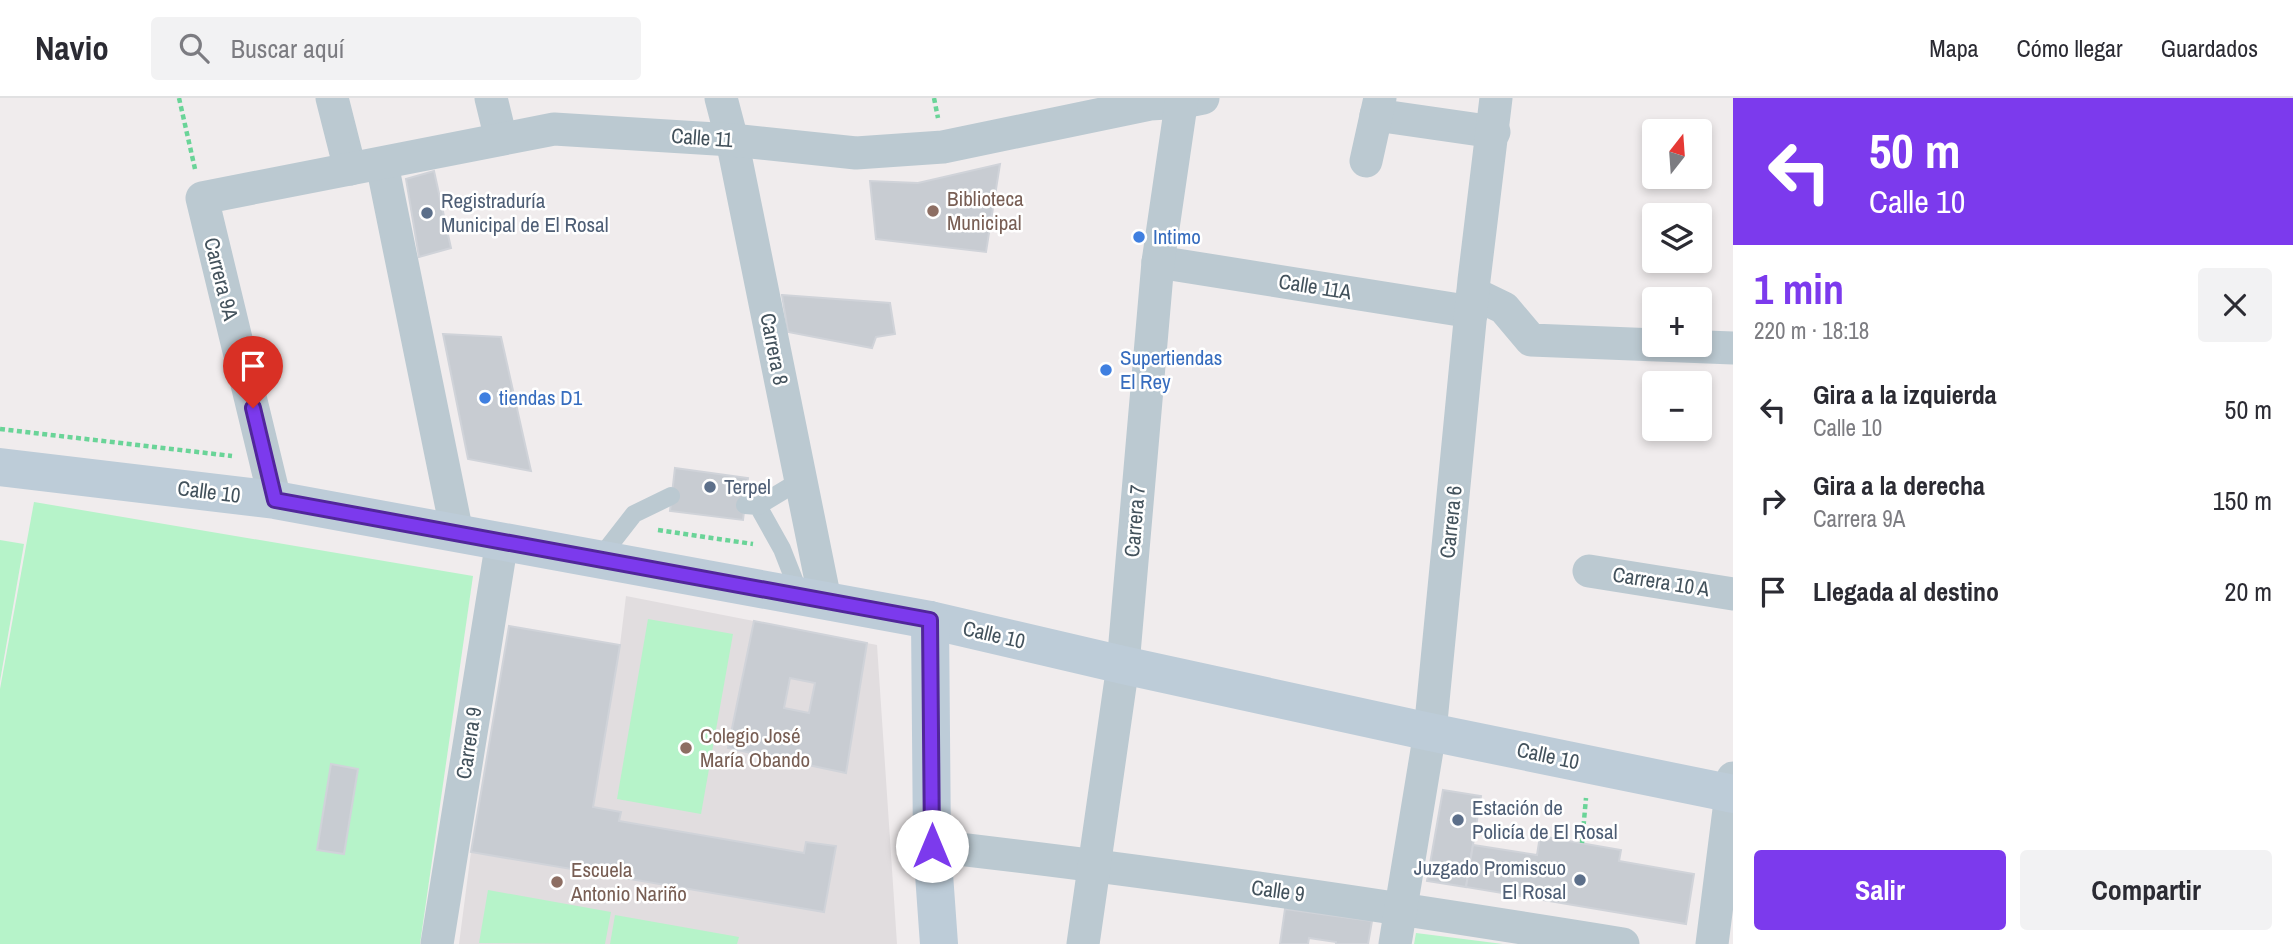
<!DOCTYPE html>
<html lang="es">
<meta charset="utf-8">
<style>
body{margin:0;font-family:"Archivo Narrow",sans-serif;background:#f2f2f3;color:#2b2b33;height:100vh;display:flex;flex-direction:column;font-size:26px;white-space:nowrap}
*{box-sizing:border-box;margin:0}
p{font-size:23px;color:#7c7c81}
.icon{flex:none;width:38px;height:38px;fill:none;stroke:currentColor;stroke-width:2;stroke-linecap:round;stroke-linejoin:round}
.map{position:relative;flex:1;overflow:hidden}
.details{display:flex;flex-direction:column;background:#fff;width:560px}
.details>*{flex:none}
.top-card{background:#7c3aed;color:#fff;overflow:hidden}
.needle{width:46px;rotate:17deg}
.controls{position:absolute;left:1642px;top:21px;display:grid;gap:14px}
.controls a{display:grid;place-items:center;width:70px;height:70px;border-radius:7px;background:#fff;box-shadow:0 4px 10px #0003;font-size:35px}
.pin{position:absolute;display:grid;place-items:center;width:60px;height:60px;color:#fff;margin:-72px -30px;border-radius:50% 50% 50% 0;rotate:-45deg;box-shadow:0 0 7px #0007}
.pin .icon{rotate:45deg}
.me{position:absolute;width:77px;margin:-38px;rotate:0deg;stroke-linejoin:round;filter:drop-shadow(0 0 5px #0008)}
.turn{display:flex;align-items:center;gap:24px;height:147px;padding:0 21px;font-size:32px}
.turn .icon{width:91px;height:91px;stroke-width:2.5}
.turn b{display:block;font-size:49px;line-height:60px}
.round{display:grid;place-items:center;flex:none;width:74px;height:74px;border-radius:7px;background:#f2f2f3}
.headline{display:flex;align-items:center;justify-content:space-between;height:119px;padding:0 21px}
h1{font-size:42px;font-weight:700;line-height:52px;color:#7c3aed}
.action{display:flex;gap:14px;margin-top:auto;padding:14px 21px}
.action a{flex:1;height:80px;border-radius:7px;background:#7c3aed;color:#fff;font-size:28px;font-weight:700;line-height:80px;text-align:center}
.action a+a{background:#f2f2f3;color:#2b2b33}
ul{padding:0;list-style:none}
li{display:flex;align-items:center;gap:21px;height:91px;padding:0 21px}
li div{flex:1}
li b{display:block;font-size:26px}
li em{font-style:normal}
header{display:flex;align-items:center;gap:42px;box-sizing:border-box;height:98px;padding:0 35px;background:#fff;border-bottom:2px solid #e1e1e2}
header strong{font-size:33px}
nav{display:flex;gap:38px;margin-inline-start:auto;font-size:24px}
.search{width:490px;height:63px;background:#f2f2f3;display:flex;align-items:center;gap:18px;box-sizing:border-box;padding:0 24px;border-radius:7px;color:#7c7c81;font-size:26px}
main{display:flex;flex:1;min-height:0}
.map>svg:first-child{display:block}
.education{fill:#e1dddf}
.green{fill:#b6f3c9}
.building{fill:#c8ccd2;stroke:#d0d3d9;stroke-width:2;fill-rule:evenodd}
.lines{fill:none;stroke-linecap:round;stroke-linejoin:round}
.path{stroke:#6ad498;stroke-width:4.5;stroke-dasharray:5 3.5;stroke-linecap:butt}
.lane{stroke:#bbc9d1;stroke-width:18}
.street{stroke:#bbc9d1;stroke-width:33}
.secondary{stroke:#bdccd8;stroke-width:38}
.route-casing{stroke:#51269a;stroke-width:18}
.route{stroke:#7c3aed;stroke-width:12}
.education-dot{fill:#8d6e63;stroke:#fff;stroke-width:2.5}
.service-dot{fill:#5c6f8a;stroke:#fff;stroke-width:2.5}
.shop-dot{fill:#3f7fe0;stroke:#fff;stroke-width:2.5}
.labels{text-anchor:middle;stroke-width:5;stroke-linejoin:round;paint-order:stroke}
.street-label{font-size:21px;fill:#43525c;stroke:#fff}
.education-label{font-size:21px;fill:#785e54;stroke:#fff;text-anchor:start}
.service-label{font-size:21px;fill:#4e5e75;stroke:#fff;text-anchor:start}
.shop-label{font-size:21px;fill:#366cbe;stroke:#fff;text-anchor:start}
</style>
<header>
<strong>Navio</strong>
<div class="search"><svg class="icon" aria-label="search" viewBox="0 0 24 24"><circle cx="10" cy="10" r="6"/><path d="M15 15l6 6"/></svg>Buscar aquí</div>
<nav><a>Mapa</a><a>Cómo llegar</a><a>Guardados</a></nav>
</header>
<main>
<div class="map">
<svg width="1733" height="846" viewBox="0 0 1733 846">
<rect width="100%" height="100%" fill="#f0eced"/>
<polygon class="education" points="626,498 877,547 897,846 459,846 471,754 509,528 620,547"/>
<g class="green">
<polygon points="34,404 473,478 420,846 0,846 0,591"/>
<polygon points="0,442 24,446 0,583"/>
<polygon points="648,521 733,536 701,716 617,701"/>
<polygon points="488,792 611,814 605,846 479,845"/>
<polygon points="615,817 739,839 737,846 610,846"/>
<polygon points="1416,835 1503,846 1414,846"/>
</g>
<g class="building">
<polygon points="1000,66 986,154 876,141 870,83 918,85"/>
<polygon points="434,73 451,150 419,159 406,81"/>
<polygon points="782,197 890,205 895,236 876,239 872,250 788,234"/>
<polygon points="443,236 501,239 531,373 468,361"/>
<polygon points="675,370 748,380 743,422 670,413"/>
<path d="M754,523L867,545L846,675L728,650ZM790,580L815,585L809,615L784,610Z"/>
<polygon points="509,528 620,547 593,709 621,714 619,723 804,755 806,744 836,748 824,814 471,754"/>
<polygon points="331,666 358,671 344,756 317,752"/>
<polygon points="1443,692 1481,698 1466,789 1427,783"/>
<polygon points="1540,738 1621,752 1619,763 1694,776 1686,826 1466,789 1473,747 1537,757"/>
<polygon points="1285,811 1372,823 1368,846 1336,846 1336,844 1309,840 1308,846 1280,846"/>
</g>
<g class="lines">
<g class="path">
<polyline points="179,0 195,71"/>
<polyline points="934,0 938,20"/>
<polyline points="0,331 232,358"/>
<polyline points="658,432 753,446"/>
<polyline points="1582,745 1586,700"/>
</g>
<g class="lane">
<polyline points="745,407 758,408 782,451 800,497"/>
<polyline points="758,408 801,382"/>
<polyline points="599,461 634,416 671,398"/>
</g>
<g class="street">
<polyline points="332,0 350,71"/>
<polyline points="491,0 501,41"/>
<polyline points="721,0 732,42 825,502"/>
<polyline points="1376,17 1494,34"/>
<polyline points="1366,63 1380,0"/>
<polyline points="382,66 457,435"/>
<polyline points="1158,164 1472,214"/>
<polyline points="1473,195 1504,210 1531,242 1733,250"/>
<polyline points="275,402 202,100 554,31 732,42 856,55 943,49 1150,6 1183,4 1203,0"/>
<polyline points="1589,473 1733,496"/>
<path d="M932,748C1163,774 1393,809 1623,846"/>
<polyline points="437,846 502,443"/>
<polyline points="1083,846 1123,567 1158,164 1182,0"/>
<polyline points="1395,846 1430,634 1474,182 1496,0"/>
<polyline points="1712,846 1733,680"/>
</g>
<g class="secondary">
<polyline points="0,369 275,402 930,522 1123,567 1430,634 1733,696"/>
<polyline points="930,522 932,748 939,846"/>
</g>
</g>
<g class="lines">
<g class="route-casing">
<polyline id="route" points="253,310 275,402 930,522 932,748"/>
</g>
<use href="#route" class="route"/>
</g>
<g class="education-dot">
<circle cx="933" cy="113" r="7"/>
<circle cx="686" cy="650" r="7"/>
<circle cx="557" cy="784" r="7"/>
</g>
<g class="service-dot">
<circle cx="427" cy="115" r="7"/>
<circle cx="710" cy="389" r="7"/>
<circle cx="1458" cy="722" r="7"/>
<circle cx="1580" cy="782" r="7"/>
</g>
<g class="shop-dot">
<circle cx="1139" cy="139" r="7"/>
<circle cx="1106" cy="272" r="7"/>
<circle cx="485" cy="300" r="7"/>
</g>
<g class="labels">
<g class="street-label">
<text transform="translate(702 40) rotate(4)" y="7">Calle 11</text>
<text transform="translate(221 181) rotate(76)" y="7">Carrera 9A</text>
<text transform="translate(1315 189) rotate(9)" y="7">Calle 11A</text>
<text transform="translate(774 251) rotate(79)" y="7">Carrera 8</text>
<text transform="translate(209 394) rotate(7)" y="7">Calle 10</text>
<text transform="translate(1135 423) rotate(-85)" y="7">Carrera 7</text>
<text transform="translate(1451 424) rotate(-84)" y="7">Carrera 6</text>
<text transform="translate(1661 484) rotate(9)" y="7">Carrera 10 A</text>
<text transform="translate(994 537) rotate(13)" y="7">Calle 10</text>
<text transform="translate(469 645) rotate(-81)" y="7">Carrera 9</text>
<text transform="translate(1548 658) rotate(12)" y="7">Calle 10</text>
<text transform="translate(1278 793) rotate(8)" y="7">Calle 9</text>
</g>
<g class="education-label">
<text x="947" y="108">Biblioteca<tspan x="947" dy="24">Municipal</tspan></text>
<text x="700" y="645">Colegio José<tspan x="700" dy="24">María Obando</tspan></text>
<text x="571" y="779">Escuela<tspan x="571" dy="24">Antonio Nariño</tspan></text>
</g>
<g class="service-label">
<text x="441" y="110">Registraduría<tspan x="441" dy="24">Municipal de El Rosal</tspan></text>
<text x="724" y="396">Terpel</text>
<text x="1472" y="717">Estación de<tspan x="1472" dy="24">Policía de El Rosal</tspan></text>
<text x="1566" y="777" text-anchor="end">Juzgado Promiscuo<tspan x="1566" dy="24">El Rosal</tspan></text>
</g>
<g class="shop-label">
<text x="1153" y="146">Intimo</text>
<text x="1120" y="267">Supertiendas<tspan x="1120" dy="24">El Rey</tspan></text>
<text x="499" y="307">tiendas D1</text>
</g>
</g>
</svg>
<div class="controls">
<a><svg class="needle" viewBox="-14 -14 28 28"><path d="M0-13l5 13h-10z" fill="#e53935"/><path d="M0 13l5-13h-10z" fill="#7c7c81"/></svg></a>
<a><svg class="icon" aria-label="layers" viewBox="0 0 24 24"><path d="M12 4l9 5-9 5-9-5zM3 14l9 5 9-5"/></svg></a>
<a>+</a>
<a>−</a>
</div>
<div class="pin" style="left:253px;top:310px;background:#d93025"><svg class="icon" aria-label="arrive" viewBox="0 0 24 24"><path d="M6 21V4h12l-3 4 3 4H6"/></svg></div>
<svg class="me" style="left:932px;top:748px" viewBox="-20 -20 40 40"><circle r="19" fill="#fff"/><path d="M0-13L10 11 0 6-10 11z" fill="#7c3aed"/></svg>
</div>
<section class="details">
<div class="top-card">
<div class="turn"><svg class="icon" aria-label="left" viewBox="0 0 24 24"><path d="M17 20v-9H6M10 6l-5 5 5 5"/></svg><div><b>50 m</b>Calle 10</div></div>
</div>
<div class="headline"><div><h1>1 min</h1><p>220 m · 18:18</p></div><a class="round"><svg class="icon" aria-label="close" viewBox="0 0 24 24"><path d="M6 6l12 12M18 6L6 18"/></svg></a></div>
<ul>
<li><svg class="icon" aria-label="left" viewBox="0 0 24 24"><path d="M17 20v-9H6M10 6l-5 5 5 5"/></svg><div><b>Gira a la izquierda</b><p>Calle 10</p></div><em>50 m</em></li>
<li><svg class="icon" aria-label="right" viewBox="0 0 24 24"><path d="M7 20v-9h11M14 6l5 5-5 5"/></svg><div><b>Gira a la derecha</b><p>Carrera 9A</p></div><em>150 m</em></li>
<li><svg class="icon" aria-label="arrive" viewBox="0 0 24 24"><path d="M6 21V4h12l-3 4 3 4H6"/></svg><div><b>Llegada al destino</b></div><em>20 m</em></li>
</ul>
<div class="action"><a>Salir</a><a>Compartir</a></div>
</section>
</main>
